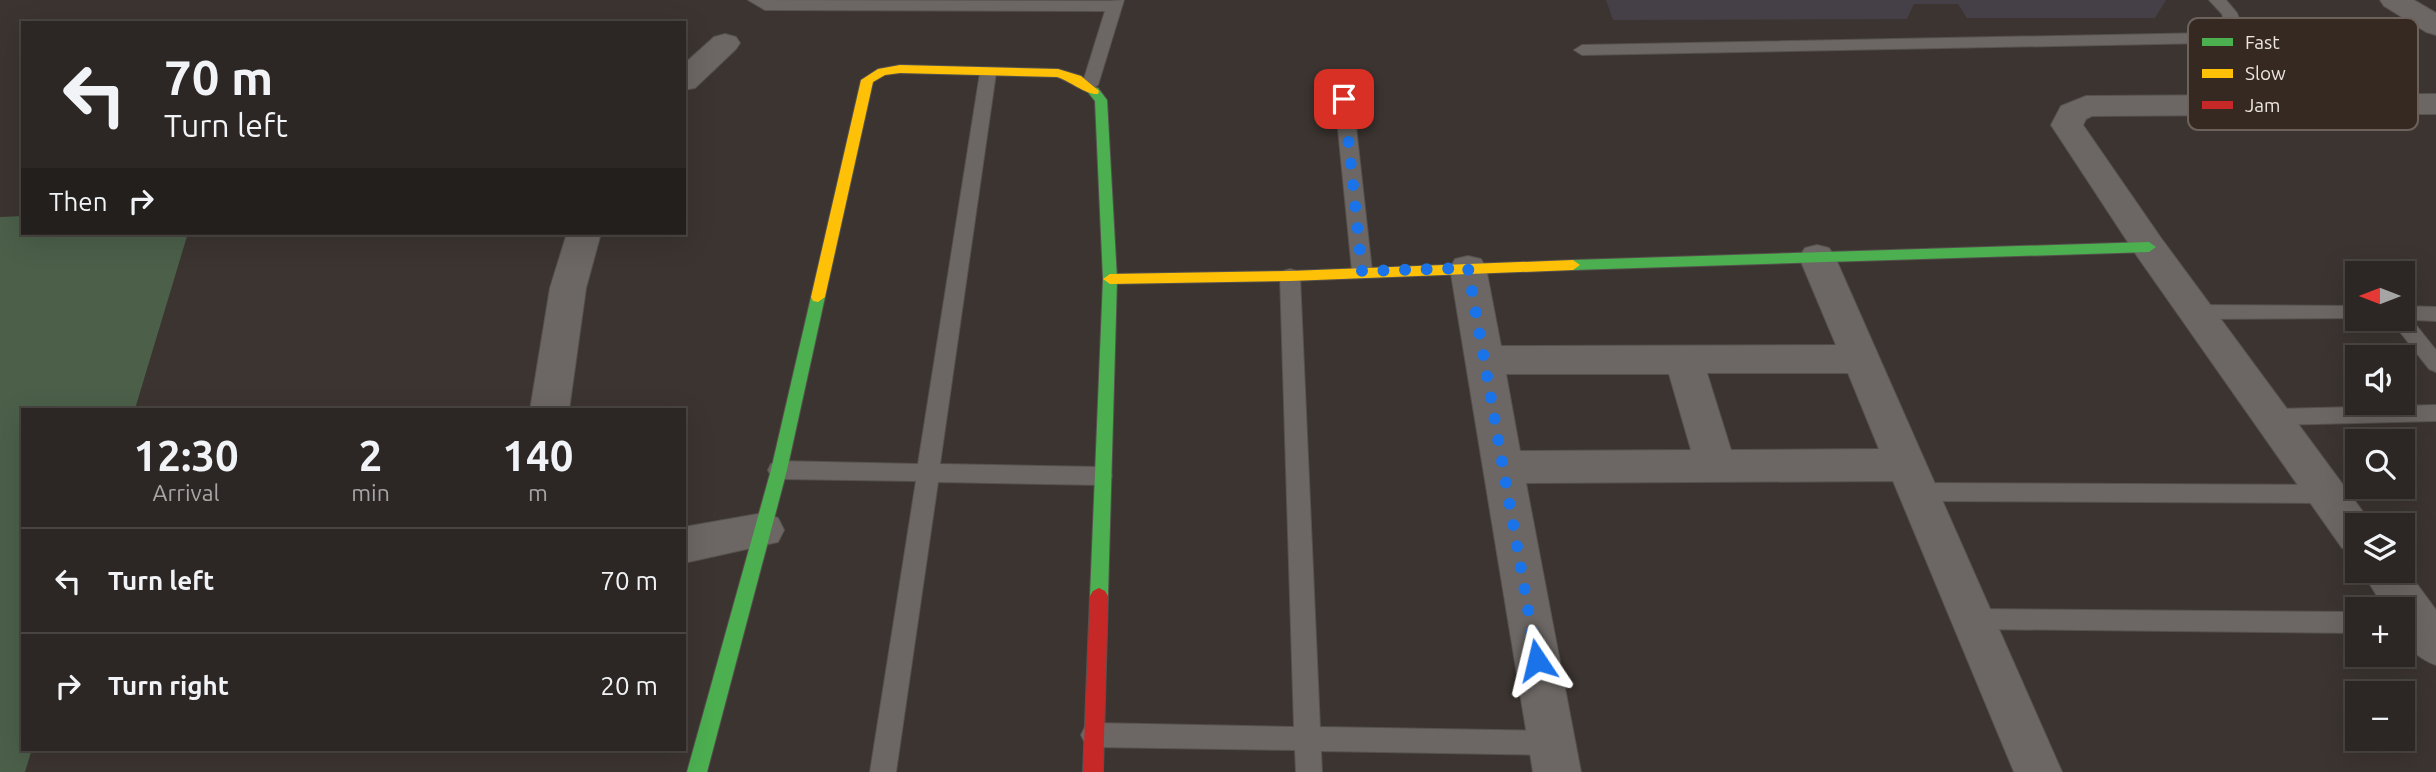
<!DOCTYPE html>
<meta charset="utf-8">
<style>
body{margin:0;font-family:Ubuntu,sans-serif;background:#342f2c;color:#f1f3f6;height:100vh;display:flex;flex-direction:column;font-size:26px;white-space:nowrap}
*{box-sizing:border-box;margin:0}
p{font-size:23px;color:#a6a5a6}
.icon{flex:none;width:38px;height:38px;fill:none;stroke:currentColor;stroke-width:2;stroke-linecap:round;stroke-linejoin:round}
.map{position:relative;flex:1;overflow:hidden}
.side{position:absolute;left:21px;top:408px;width:665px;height:343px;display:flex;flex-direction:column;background:#2c2724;border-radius:0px;box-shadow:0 7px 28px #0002,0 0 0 2px #484441}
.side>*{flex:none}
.banner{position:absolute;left:21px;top:21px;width:665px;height:214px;border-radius:0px;box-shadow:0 7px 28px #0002,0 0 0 2px #484441;background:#2c2724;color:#f1f3f6;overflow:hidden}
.needle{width:46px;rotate:270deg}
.fabs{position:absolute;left:2345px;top:261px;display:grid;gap:14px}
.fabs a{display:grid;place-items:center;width:70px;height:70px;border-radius:0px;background:#2c2724;box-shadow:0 7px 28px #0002,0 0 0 2px #484441;font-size:35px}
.pin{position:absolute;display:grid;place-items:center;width:60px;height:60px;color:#fff;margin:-30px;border-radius:14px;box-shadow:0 4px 10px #0006}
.me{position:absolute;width:77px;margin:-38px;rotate:350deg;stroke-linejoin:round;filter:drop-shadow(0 0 5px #0008)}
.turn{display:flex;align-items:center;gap:24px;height:147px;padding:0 28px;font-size:32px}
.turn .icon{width:91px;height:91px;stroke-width:2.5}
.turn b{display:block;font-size:49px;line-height:60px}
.then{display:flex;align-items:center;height:66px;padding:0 28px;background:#0003;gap:14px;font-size:26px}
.eta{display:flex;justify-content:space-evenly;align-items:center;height:119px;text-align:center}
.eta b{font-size:42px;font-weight:600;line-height:49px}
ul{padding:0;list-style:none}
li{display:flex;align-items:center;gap:21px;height:105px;padding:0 28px;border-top:2px solid #484441}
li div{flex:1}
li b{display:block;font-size:26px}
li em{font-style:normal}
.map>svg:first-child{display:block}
.green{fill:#4b5f49}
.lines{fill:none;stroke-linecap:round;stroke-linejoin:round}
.lane-casing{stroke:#56514d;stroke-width:2}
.street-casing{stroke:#56514d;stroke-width:2}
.fast-casing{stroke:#56514d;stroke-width:2}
.slow-casing{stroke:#56514d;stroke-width:2}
.jam-casing{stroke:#56514d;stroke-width:2}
.lane{fill:#6c6764;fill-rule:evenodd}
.street{fill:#6c6764;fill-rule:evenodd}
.fast{fill:#4caf50;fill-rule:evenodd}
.slow{fill:#ffc107;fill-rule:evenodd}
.jam{fill:#c62828;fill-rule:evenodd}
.wall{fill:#454047}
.route{stroke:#1a73e8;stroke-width:12;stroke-dasharray:0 21.6}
.key{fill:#352922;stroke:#6c615b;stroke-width:2}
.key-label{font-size:19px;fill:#ede5e0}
</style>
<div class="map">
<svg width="2436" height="772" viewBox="0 0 2436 772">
<rect width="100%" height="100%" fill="#3b3430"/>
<polygon class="green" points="23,216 23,233 188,233 135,409 23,410 23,749 32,749 25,772 0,772 0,217"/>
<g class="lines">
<g class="lane-casing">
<g id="lane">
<polygon points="748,0 1108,1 1124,0 1098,85 1090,90 1082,85 1105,11 765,10"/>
<polygon points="2209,0 2226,0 2237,13 2241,24 2233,37 2209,43 1582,55 1574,50 1582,45 2209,33 2221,30 2225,24 2222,14"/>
<polygon points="988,68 996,73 940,464 1101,467 1109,470 1112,476 1109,482 1101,485 938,482 896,772 870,772 916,481 779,479 771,476 768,470 771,464 779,461 918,464 980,73"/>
<polygon points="1344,94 1353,99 1372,271 1369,276 1355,276 1352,271 1335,99"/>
<polygon points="1290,269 1297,271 1300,276 1320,727 1552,731 1561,735 1565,743 1561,751 1552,755 1321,751 1322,772 1296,772 1295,750 1094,747 1085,743 1081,735 1085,727 1094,723 1294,727 1280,276 1283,271"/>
<polygon points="2197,305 2357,306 2357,318 2363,318 2197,319 2190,317 2187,312 2190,307"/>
<polygon points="2403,306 2436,307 2436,321 2412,320 2436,350 2436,372 2429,369 2389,318 2403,318"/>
<polygon points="2436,405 2436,421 2271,425 2263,423 2260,417 2263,411 2271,409"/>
<polygon points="1917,483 2328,485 2336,488 2339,494 2336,500 2328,503 1917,501 1909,498 1906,492 1909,486"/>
<polygon points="1972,609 2357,612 2357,633 1972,629 1963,626 1960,619 1963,612"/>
</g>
</g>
<g class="street-casing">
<g id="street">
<polygon points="2380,0 2414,0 2436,13 2436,35 2426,32 2384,6"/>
<polygon points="725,34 736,37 740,43 736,49 695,88 684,90 684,64 714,37"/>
<polygon points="2436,94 2436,114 2092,116 2086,119 2083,125 2161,238 2372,524 2357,525 2357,553 2342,548 2137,256 2051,125 2061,106 2086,96"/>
<polygon points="567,233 601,233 586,288 569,410 530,410 550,288"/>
<path d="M1817,245L1829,248L1835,257L2062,772H2014L1893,481L1526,483L1581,772H1533L1450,268L1455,259L1468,256L1481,259L1486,268L1501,346L1836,345L1799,257L1805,248ZM1707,373H1848L1879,449L1731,450ZM1506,374H1669L1691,450L1520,451Z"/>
<polygon points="763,513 778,518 784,530 778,542 684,563 684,527"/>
<path d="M2403,565L2436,610V665C2407,654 2403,638 2403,609H2385L2361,570H2403Z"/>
</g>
</g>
<g class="fast-casing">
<g id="fast">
<polygon points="1093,87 1098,88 1107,100 1117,279 1108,596 1105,601 1099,604 1093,601 1090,596 1103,279 1095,101 1087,91"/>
<polygon points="2149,242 2156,247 2149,252 1573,270 1566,265 1573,260"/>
<polygon points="818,292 825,297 787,470 707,772 687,772 771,470 811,297"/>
</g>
</g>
<g class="slow-casing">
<g id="slow">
<path d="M900,65L1058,69L1081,76L1099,91L1098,94C1086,95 1070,81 1057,77L900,73L885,75L873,82L825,297L818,302L813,301L811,297L861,80L878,69Z"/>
<polygon points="1573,260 1580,265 1573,270 1290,281 1110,284 1103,279 1110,274 1290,271"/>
</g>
</g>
<g class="jam-casing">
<polygon id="jam" points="1099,588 1105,591 1108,596 1103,772 1083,772 1090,596 1093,591"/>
</g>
<use href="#lane" class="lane"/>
<use href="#street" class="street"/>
<use href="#fast" class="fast"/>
<use href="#slow" class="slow"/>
<use href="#jam" class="jam"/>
</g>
<polygon class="wall" points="1606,0 2166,0 2155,18 1967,18 1958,4 1914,4 1907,19 1613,20"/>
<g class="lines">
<polyline class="route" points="1344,99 1362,271 1468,268 1537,660"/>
</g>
<rect x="2188" y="18" width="230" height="112" rx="10" class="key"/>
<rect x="2202" y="38" width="31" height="8" fill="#4caf50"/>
<rect x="2202" y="69" width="31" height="9" fill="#ffc107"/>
<rect x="2202" y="101" width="31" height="8" fill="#c62828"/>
<g class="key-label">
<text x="2245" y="49">Fast</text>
<text x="2245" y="80">Slow</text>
<text x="2245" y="112">Jam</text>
</g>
</svg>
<div class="fabs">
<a><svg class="needle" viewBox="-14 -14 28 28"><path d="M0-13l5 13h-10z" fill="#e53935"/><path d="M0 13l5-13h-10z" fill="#a6a5a6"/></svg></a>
<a><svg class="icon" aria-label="sound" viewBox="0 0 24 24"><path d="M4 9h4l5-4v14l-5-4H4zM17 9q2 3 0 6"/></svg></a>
<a><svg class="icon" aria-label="search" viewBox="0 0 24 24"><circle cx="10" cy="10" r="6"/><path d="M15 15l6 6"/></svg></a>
<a><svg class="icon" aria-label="layers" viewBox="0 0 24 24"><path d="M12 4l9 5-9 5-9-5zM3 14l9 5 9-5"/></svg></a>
<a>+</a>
<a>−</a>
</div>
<div class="pin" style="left:1344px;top:99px;background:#d93025"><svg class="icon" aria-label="arrive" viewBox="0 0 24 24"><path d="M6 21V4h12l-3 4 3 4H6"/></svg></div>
<svg class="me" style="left:1537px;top:660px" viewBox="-20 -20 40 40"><path d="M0-17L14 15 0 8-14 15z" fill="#1a73e8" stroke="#fff" stroke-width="4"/></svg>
<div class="banner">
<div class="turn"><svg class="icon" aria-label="left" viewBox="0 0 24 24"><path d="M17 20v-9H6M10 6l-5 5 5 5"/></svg><div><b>70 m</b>Turn left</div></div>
<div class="then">Then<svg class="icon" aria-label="right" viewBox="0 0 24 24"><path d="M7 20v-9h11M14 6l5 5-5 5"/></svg></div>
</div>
<section class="side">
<div class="eta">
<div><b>12:30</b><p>Arrival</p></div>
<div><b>2</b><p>min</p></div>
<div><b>140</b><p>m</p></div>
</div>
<ul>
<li><svg class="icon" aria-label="left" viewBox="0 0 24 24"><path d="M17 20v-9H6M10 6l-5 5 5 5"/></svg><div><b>Turn left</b></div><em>70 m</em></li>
<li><svg class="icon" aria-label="right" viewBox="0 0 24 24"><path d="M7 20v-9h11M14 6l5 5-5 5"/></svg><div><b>Turn right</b></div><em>20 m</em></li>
</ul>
</section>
</div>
